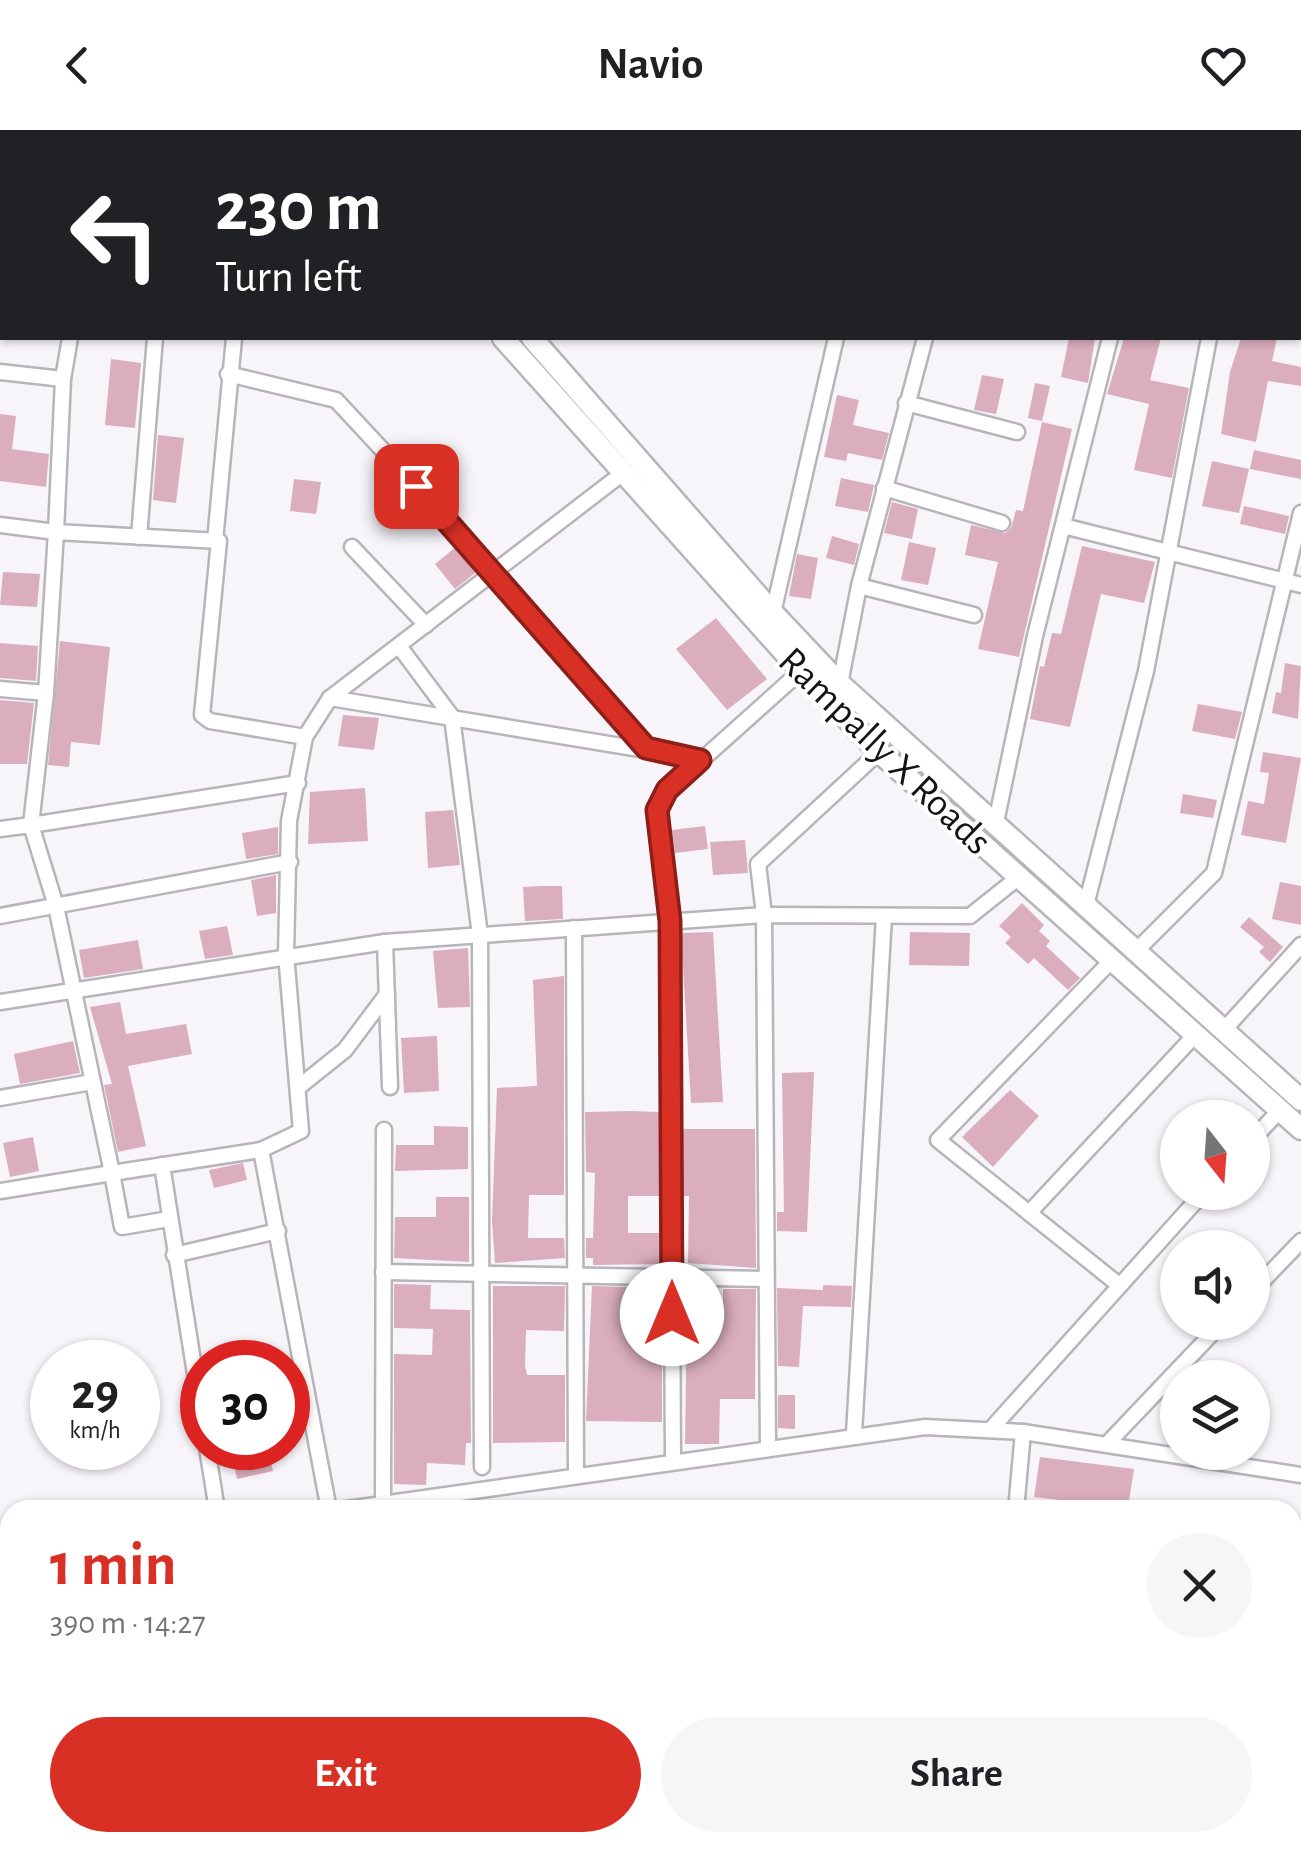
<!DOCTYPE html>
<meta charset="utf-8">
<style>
body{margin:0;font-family:"Alegreya Sans",sans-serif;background:#f6f6f6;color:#202124;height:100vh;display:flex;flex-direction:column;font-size:38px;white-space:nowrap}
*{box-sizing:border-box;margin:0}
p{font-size:32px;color:#757577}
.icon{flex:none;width:55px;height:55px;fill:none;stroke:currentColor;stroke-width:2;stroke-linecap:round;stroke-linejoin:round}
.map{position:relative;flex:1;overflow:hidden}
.details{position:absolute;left:0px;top:1370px;width:1302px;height:352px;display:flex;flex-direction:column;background:#fff;border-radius:30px 30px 0 0;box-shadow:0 2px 8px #0004}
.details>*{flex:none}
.banner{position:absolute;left:0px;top:0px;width:1302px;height:210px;box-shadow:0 2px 8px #0004;background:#202124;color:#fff;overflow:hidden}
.needle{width:65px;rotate:163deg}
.buttons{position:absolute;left:1160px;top:970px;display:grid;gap:20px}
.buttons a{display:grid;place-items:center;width:110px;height:110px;border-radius:50%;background:#fff;box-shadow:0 2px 8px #0004;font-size:50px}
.speed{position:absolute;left:30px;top:1210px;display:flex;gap:20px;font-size:50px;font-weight:700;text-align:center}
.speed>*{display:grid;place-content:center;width:130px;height:130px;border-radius:50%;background:#fff;box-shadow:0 2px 8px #0004;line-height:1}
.speed small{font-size:25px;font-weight:400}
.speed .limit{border:15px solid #d22;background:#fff;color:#111}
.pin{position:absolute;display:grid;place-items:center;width:85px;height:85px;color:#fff;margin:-42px;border-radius:20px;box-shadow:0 5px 15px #0006}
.me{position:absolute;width:110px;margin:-55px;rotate:0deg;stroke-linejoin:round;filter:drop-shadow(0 0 8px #0008)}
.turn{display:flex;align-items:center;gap:35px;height:210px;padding:0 50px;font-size:45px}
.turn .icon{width:130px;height:130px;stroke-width:2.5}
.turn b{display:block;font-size:70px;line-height:85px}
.round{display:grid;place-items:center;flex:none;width:105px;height:105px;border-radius:52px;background:#f6f6f6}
.overview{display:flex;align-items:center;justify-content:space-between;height:170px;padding:0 50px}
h1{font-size:60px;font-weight:700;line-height:75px;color:#d93025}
.cta{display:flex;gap:20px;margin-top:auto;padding:20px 50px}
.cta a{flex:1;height:115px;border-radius:60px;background:#d93025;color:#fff;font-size:40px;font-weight:700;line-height:115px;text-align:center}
.cta a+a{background:#f6f6f6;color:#202124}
header{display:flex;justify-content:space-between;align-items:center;height:130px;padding:0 50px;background:#fff;font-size:45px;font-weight:700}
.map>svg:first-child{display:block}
.building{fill:#dbaebe}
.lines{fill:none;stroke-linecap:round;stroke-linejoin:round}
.street-casing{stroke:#b7b5ba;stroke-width:19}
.secondary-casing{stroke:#b7b5ba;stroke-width:25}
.street{stroke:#fff;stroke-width:14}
.secondary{stroke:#fff;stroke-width:20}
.route-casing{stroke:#8d1f18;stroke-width:25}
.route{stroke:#d93025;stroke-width:18}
.labels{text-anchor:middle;stroke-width:8;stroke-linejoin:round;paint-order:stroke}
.street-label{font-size:40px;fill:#141415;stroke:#fff}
</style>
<header><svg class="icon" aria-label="back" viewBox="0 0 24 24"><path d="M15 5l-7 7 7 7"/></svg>Navio<svg class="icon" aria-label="heart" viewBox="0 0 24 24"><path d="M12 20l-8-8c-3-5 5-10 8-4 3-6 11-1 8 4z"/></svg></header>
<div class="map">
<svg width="1301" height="1722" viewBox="0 0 1301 1722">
<rect width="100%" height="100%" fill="#f7f5fa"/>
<g class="building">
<polygon points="1069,208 1095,208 1088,253 1061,247"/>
<polygon points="1124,208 1161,208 1150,250 1189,258 1172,348 1134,340 1149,274 1107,264"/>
<polygon points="1241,208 1277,208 1272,231 1301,237 1301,256 1268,251 1256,312 1221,304 1230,242"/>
<polygon points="111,229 141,233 135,298 105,295"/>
<polygon points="982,245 1004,249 996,284 974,280"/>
<polygon points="1035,253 1050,256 1042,291 1028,288"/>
<polygon points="837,265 859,270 853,295 889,303 882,330 848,323 846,331 824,327"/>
<polygon points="0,284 16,286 12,319 49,324 46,357 0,351"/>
<polygon points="1042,292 1072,299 1019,527 978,519 998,432 965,425 971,395 1005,403 1011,398 1016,380 1023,381"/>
<polygon points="158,305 184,308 176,373 153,370"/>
<polygon points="1254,320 1301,330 1301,349 1250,339"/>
<polygon points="1212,331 1249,339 1239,383 1202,376"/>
<polygon points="841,348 874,355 868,382 835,376"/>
<polygon points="294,349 321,352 316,384 290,381"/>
<polygon points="892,372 918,379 912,409 884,403"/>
<polygon points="1244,376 1289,386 1285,404 1240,394"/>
<polygon points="832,406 859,414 854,435 826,428"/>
<polygon points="909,412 936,418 928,455 901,450"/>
<polygon points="457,416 479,440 455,459 435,434"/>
<polygon points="1082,416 1155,432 1144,473 1101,464 1070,597 1030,589 1040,536 1044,537 1052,503 1061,504"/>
<polygon points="797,424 818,428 811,469 789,466"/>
<polygon points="3,442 40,444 37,477 0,475"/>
<polygon points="716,488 767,549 727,580 676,519"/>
<polygon points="60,511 110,517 100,615 71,612 69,637 48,635"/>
<polygon points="0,513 38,516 36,551 0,548"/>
<polygon points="1285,533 1301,536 1298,589 1272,583 1276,562 1281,563"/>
<polygon points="0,570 34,573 27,634 0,634"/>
<polygon points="1198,574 1242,582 1235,609 1192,601"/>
<polygon points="343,585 379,588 374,620 338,616"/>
<polygon points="1263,622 1301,628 1286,713 1241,705 1248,671 1264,674 1269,643 1260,642"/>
<polygon points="365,658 368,711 308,714 310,662"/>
<polygon points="1183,664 1217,670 1213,688 1180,683"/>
<polygon points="453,680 460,735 428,738 425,682"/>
<polygon points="705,696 708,719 675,723 672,700"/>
<polygon points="278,697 278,724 246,729 242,703"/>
<polygon points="745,710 748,743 713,745 710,712"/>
<polygon points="276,745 276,783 257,786 251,750"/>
<polygon points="1280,752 1301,756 1301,795 1272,789"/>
<polygon points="541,756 562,756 563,789 525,791 523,757"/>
<polygon points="1022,773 1044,795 1039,801 1050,811 1046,816 1080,848 1068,860 1034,828 1028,834 1005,813 1011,807 999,796"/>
<polygon points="1249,787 1283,817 1270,832 1259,822 1264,817 1240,797"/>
<polygon points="227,796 233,825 205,829 199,801"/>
<polygon points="713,802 723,972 691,973 681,803"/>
<polygon points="910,802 970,803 969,836 909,835"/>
<polygon points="138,810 143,839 84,848 79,820"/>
<polygon points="468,818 470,877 438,878 433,821"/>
<polygon points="564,846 564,1065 529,1065 528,1108 564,1108 565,1128 495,1133 492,1091 497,958 537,956 533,850"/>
<polygon points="120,872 126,904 186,894 192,924 128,936 146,1016 118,1022 104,955 112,954 90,877"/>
<polygon points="437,906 439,961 404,963 401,908"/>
<polygon points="73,911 80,943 20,954 14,924"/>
<polygon points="814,942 807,1102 777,1101 777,1082 784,1082 782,943"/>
<polygon points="1010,960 1039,986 993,1037 962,1007"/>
<polygon points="631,981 660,982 661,1066 628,1066 628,1103 661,1103 661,1134 593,1135 593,1128 586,1128 586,1108 593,1108 595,1043 586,1042 585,982"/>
<polygon points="434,996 468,997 468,1039 395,1041 396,1015 434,1015"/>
<polygon points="682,999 755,999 756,1138 688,1133 689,1066 682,1066"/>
<polygon points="33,1007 39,1041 10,1047 3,1013"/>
<polygon points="243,1033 247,1050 214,1058 209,1040"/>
<polygon points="436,1067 469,1067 469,1132 394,1128 395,1087 436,1087"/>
<polygon points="394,1154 431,1155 430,1179 470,1180 471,1313 466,1313 465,1335 427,1333 426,1355 394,1354 394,1224 432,1225 433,1199 394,1198"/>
<polygon points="823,1155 852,1156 851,1177 803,1176 799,1237 778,1236 777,1158 823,1160"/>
<polygon points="493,1156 565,1156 564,1201 526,1200 525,1235 527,1245 565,1245 565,1312 493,1313"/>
<polygon points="592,1156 627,1157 626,1201 662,1202 662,1292 586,1291"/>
<polygon points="723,1159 756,1159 755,1269 720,1269 719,1314 685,1314 687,1179 723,1179"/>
<polygon points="778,1265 795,1265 795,1299 778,1298"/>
<polygon points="230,1318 268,1318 273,1341 237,1349"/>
<polygon points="1040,1327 1134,1339 1128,1378 1034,1367"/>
</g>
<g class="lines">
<g class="street-casing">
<g id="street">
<polyline points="0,1 4,2"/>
<polyline points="172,2 173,0"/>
<polyline points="286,2 287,0"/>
<polyline points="515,2 521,0"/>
<polyline points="561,2 562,0"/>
<polyline points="674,2 676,0"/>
<polyline points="789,2 790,0"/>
<polyline points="901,2 902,0"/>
<polyline points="1041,2 1042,0"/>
<polyline points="1179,2 1181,0"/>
<polyline points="1300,58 1301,58"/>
<polyline points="1300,153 1301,149"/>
<polyline points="0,242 63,249 70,208"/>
<polyline points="228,244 336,270 496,442 646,618"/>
<polyline points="906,273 1017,302"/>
<polyline points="884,358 1002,393"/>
<polyline points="0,395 56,402 63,249"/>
<polyline points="1063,396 1301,455"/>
<polyline points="139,407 155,208"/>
<polyline points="215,411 234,208"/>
<polyline points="352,417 426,495"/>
<polyline points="859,456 974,485"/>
<polyline points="773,483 836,208"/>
<polyline points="399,516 452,587 480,805 482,1337"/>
<polyline points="840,554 859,456 925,208"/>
<polyline points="0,559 46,563"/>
<polyline points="330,568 700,629"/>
<polyline points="298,653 31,695 46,563 56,402 219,411 202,585 210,591 305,607"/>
<polyline points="995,697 1035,506 1110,208"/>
<polyline points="0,699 31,695 56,776 112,1043 261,1020 329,1380"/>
<polyline points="1085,779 1146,541 1209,208"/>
<polyline points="0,786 290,732"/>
<polyline points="574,798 576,1345"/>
<polyline points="385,812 390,957"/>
<polyline points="1134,823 1214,743 1301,383"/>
<polyline points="1112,830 938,1010 1119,1155"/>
<polyline points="0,872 385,812 764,785 970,786 1019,747"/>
<polyline points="1222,902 1301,815"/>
<polyline points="300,956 345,920 387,864"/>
<polyline points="0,968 92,952"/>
<polyline points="1252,1010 1280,980"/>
<polyline points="261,1020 301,1001 286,824 289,691 305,607 330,568 623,343"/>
<polyline points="162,1035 202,1288"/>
<polyline points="0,1061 112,1043 122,1097 169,1089"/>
<polyline points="1029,1083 1195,905"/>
<polyline points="174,1125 278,1101"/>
<polyline points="383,1142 766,1149"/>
<polyline points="1252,1162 1301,1111"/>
<polyline points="992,1298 1204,1062"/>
<polyline points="1023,1302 1301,1345"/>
<polyline points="854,1304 884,786"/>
<polyline points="1107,1314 1223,1192"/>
<polyline points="768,1317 764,785 758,734 879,622"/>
<polyline points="207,1318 217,1380"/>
<polyline points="673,1331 670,791 657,680 667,661 801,541"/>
<polyline points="383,1374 384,1000"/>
<polyline points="340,1380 925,1297 1023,1302 1016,1380"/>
<polyline points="1292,1460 1301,1461"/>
<polyline points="0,1493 10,1492"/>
<polyline points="1292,1570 1301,1571"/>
<polyline points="0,1602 10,1601"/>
<polyline points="1292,1685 1301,1686"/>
<polyline points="0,1714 11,1712"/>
<polyline points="299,1722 300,1712"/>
<polyline points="975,1722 976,1712"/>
</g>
</g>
<g class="secondary-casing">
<g id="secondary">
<polyline points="322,0 324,2"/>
<polyline points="349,0 352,2"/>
<polyline points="586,0 597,2"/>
<polyline points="1300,164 1301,164"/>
<polyline points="503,208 801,541 879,622 1301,999"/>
<polyline points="532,208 773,483 840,554 1301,970"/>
</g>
</g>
<use href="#street" class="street"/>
<use href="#secondary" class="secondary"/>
</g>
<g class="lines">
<g class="route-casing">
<polyline id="route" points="416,356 646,618 700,630 667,660 657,680 670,791 672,1184"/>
</g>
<use href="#route" class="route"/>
</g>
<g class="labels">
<g class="street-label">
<text transform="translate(886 620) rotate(44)" y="14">Rampally X Roads</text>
</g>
</g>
</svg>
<div class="buttons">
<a><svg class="needle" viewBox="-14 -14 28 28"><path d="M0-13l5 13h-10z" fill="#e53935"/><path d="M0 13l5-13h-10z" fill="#757577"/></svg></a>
<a><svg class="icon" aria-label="sound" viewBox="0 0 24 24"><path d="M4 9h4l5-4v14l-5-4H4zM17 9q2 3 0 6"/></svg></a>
<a><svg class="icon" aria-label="layers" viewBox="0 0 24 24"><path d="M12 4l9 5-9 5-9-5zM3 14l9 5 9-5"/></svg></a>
</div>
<div class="speed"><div>29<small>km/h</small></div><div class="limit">30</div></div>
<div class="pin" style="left:416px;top:356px;background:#d93025"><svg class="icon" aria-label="arrive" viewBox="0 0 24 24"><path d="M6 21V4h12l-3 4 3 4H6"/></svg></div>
<svg class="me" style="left:672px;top:1184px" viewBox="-20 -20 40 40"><circle r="19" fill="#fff"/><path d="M0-13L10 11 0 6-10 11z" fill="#d93025"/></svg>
<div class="banner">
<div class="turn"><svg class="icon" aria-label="left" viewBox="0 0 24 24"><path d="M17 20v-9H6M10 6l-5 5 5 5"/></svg><div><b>230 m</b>Turn left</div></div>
</div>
<section class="details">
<div class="overview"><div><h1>1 min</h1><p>390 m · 14:27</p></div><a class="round"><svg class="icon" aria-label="close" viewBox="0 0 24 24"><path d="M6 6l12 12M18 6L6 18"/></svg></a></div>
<div class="cta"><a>Exit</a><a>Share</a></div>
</section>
</div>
